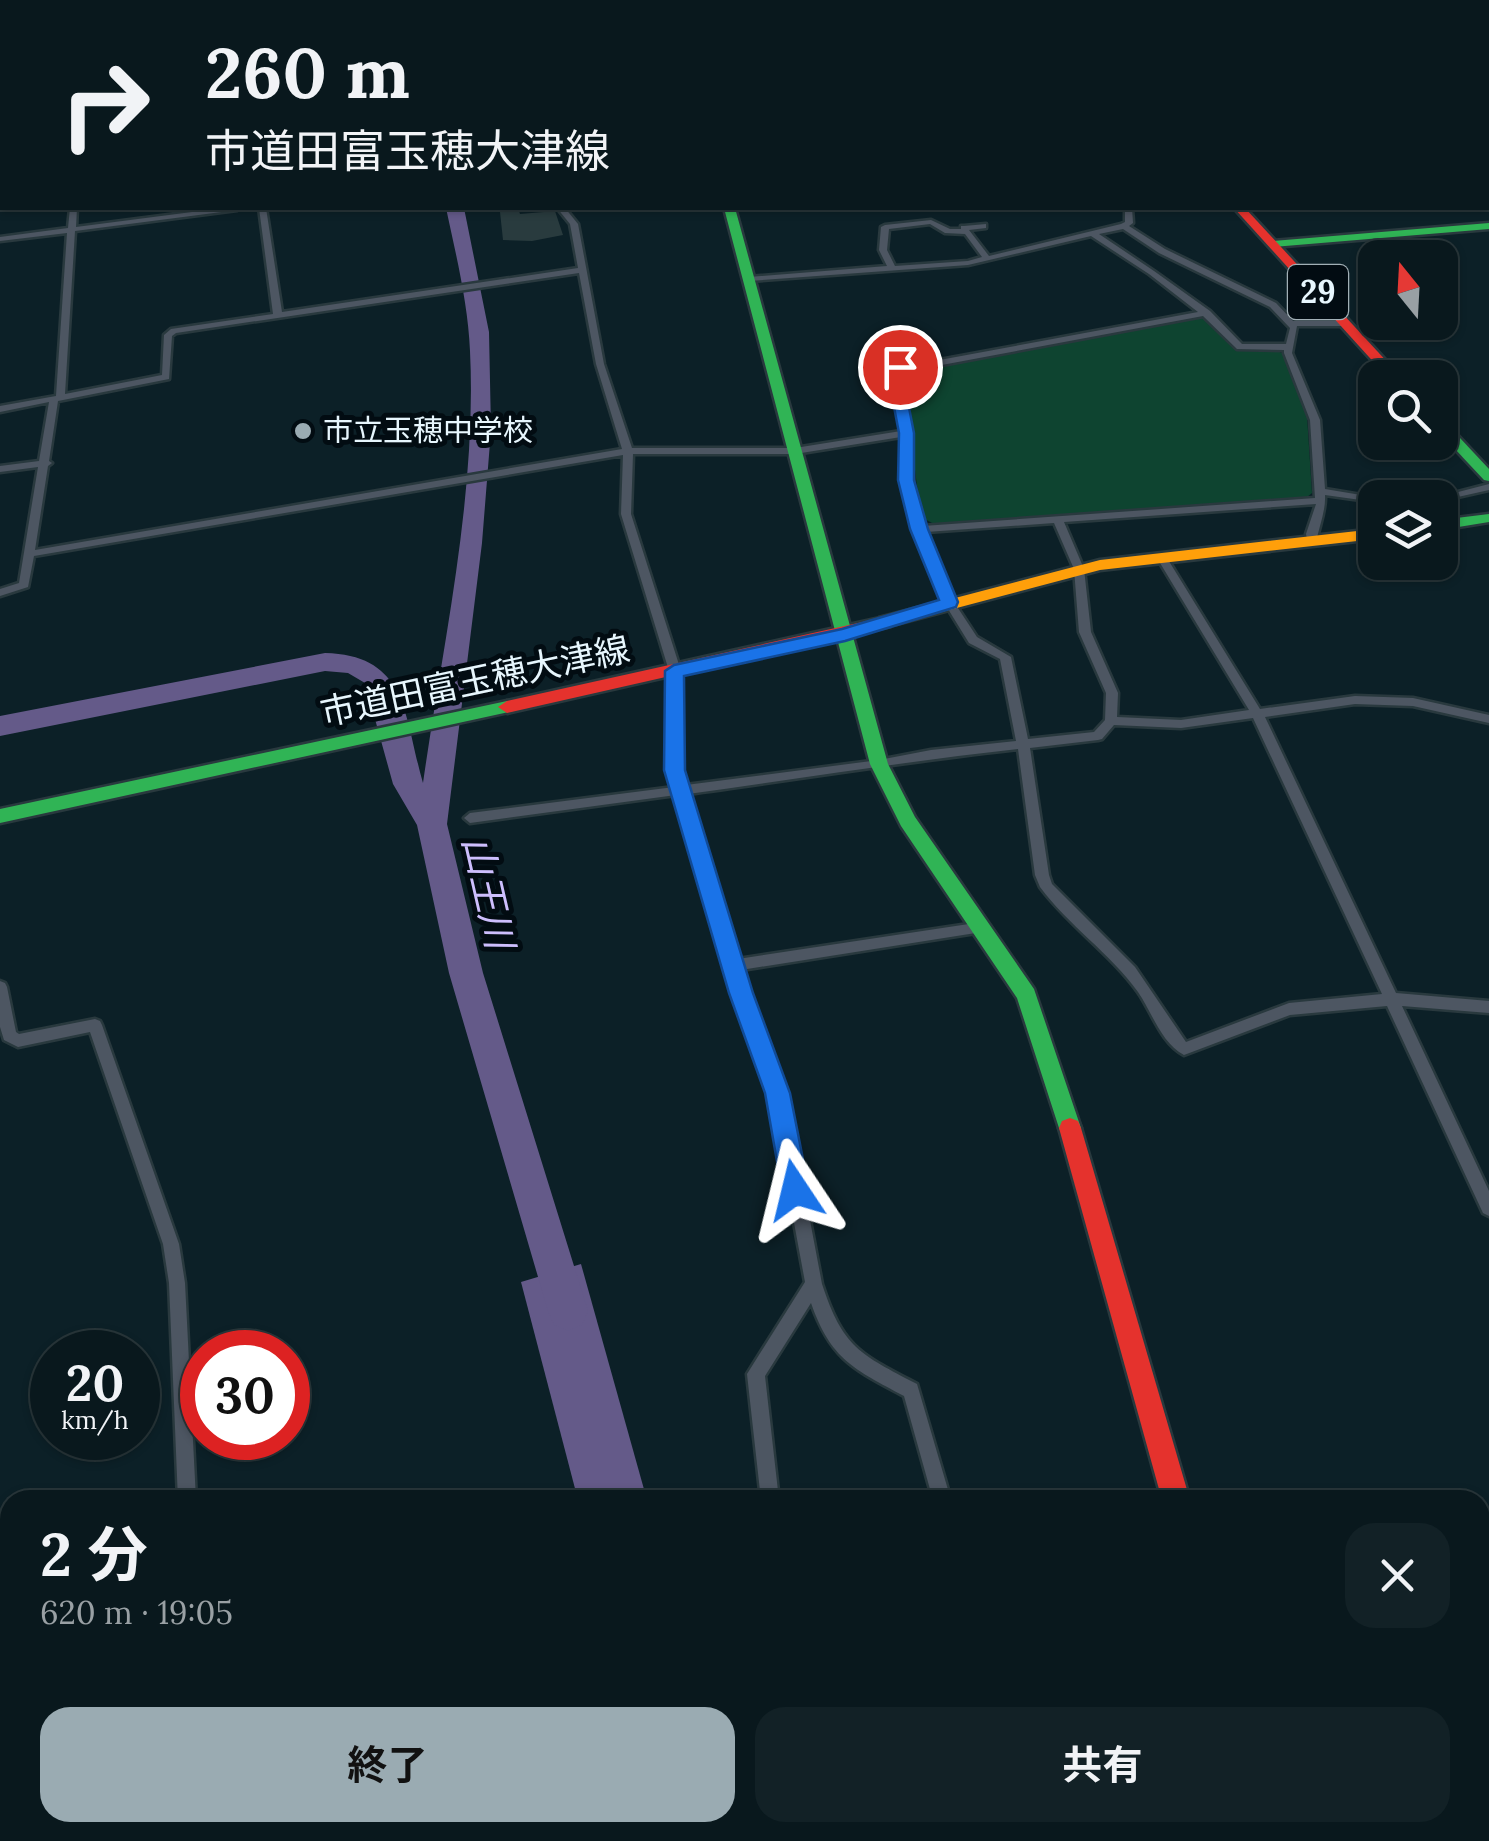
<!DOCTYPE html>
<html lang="ja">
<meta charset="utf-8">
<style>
body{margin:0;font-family:Lora,"Noto Sans JP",serif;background:#122126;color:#f1f3f6;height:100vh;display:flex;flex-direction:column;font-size:38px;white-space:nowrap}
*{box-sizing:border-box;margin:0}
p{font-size:32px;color:#99a0a4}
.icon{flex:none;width:55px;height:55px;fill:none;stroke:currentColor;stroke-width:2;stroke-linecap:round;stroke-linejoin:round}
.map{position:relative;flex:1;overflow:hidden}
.details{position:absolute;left:0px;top:1490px;width:1490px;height:352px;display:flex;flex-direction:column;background:#09181d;border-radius:30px 30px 0 0;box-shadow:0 2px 8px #0004,0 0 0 2px #29373b}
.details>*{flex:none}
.hud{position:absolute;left:0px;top:0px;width:1490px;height:210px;box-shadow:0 2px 8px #0004,0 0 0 2px #29373b;background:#09181d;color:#f1f3f6;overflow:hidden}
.needle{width:65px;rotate:342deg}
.tools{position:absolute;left:1358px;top:240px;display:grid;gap:20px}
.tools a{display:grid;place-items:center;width:100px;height:100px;border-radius:20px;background:#09181d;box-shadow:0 2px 8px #0004,0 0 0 2px #29373b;font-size:50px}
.speed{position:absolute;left:30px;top:1330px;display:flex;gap:20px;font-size:50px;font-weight:700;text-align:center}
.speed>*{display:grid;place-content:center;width:130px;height:130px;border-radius:50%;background:#09181d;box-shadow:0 2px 8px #0004,0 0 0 2px #29373b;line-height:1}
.speed small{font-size:25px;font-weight:400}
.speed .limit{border:15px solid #d22;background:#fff;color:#111}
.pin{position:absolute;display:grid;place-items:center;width:85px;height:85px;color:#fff;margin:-42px;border:5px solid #fff;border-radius:50%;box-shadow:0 2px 10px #0007}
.me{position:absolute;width:110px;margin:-55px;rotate:350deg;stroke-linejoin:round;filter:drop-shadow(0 0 8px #0008)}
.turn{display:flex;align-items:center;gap:35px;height:210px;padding:0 40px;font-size:45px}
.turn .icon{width:130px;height:130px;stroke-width:2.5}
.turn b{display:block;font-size:70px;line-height:85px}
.round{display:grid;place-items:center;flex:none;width:105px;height:105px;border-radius:30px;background:#122126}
.headline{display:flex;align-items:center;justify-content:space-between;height:170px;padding:0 40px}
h1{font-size:60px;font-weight:700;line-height:75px}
.action{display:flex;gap:20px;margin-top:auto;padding:20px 40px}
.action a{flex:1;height:115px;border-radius:30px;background:#9aabb2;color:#111;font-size:40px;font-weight:700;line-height:115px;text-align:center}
.action a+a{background:#122126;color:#f1f3f6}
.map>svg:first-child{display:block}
.green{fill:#0e4430}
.water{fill:#645a89}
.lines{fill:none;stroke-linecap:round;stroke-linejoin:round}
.river{fill:#645a89;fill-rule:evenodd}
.building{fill:#293b3e}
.street-casing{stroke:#29393e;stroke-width:5}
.fast-casing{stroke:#29393e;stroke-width:5}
.slow-casing{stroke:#29393e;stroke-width:5}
.jam-casing{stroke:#29393e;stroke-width:5}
.street{fill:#4d5662;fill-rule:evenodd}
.fast{fill:#30b455;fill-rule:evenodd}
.slow{fill:#ff9f0a;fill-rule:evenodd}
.jam{fill:#e5322d;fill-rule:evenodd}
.route{fill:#1a73e8;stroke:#114b97;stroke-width:2.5}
.poi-dot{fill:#9aabb2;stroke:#020c12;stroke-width:4}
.labels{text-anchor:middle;stroke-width:10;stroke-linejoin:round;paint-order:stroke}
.far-poi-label{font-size:30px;fill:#e7f6fd;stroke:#020c12;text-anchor:start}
.shield{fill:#020c12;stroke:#a2b0b6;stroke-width:2.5}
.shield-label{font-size:32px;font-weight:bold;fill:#e7f6fd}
.street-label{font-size:35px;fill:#e7f6fd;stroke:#020c12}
.water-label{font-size:38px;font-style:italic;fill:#cdbefd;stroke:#020c12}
</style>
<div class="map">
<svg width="1489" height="1841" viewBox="0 0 1489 1841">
<rect width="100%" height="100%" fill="#0c2027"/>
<polygon class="green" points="1201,317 1209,319 1237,350 1274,350 1285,354 1307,416 1312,493 1306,498 934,524 921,517 902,369"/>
<polygon class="water" points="581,1264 647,1500 578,1500 521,1282"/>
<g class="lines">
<g class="river">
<polygon points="1398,0 1416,0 1417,2 1400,2"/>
<rect x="0" y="21" width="2" height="8"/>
<rect x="1488" y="39" width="1" height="9"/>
<path d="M446,208H464L489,332L491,430L482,543L447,824L483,973L588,1311L582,1325L568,1331L554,1325L548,1311L449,973L417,825L393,784L365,683L348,673L325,671L0,736V716L325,653C409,655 404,718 423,783C443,642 477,495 470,351C468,303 456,255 446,208Z"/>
</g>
</g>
<polygon class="building" points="519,211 520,214 555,211 563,235 532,241 503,240 500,212"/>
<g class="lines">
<g class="street-casing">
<g id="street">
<rect x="234" y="0" width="6" height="2"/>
<polygon points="371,0 377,0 379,2 373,2"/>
<polygon points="492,0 498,0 499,2 493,2"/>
<polygon points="559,0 567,0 569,2 562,2"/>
<polygon points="741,0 748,0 750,2 744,2"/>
<polygon points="982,0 990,0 992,2 985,2"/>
<rect x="1066" y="0" width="6" height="2"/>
<polygon points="1489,8 1489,13 1488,13 1488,9"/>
<polygon points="2,49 2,53 0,54 0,50"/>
<rect x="1488" y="50" width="1" height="5"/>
<rect x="0" y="92" width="2" height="4"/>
<rect x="0" y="134" width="2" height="4"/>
<rect x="1488" y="155" width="1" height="4"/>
<rect x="0" y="166" width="2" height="4"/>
<path d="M70,208H77L76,227L223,208H241L237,210L75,231L65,394L162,375L164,335L171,329L273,314L259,208H266L282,312L578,268L570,224L557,208H565L578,224L604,364L632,448H795L901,431L891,369L1198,312L1149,274L1091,236L968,265L749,281L745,279L749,277L887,266L879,250L881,227L885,225L931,220L950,229H961V226H964L986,224V228L969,230L989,256L1121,224L1125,222V208H1132L1133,223L1129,226L1165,249L1276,303L1293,321H1349V325L1346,326H1297L1292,353L1320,420L1325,489L1379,498H1375V502L1325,495C1326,512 1318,528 1316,544H1308L1306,534L1316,504L1064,522L1084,569L1091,632L1118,693L1117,717L1181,720L1249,710L1157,558L1162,555L1167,558L1260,709L1355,696L1413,698L1489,715V723L1413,706L1355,704L1265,717L1396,993L1489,1001V1013L1402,1006L1489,1191V1216L1483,1213L1387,1006L1290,1015L1184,1055C1161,1043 1152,1012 1138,992C1110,953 1068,925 1040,887L1035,875L1018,749C908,761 798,779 688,794L738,959L982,922L987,923L989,927L987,931L982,932L741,970L786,1093L822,1284C843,1348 860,1354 917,1384L951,1500H933L904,1396C854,1369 831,1360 811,1303L765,1376L779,1500H761L747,1374L805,1282L770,1093L734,993L676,795L470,823L464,818L470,813L674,787L669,770V671L621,514L623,455L34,556L28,587L0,596V589L19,583L38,467L0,472V466L39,461L49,402L0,412V406L56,396L67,233L0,241V237L68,228ZM930,224L945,233L965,234L982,257L968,261L895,266L887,250L889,229ZM1123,229L1159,253L1270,307L1290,328L1286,344H1242L1210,311L1154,271L1099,234ZM579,273L596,364L622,449L35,550L48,466L52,463L49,461L58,401L169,379L172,336L176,333ZM1203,316L1237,349L1284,350V353L1310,420L1315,498L923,526C911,492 913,471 911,437C910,416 903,394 899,373ZM901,437V480L907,509L940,596L969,643L1000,659L1016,741L931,750L879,760L686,785L681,770V671L631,514L633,454H795ZM1054,523L1074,569L1079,632L1106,693L1105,720L1094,732L1028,739L1011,657L977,637L950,596L926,532ZM1253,718L1382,994L1289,1003L1186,1042L1135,967L1052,884L1049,875L1030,748L1098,740L1102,739L1114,725L1181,728Z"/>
<polygon points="1489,484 1489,490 1440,501 1440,498 1435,498"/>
<polygon points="0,981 5,983 7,987 16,1032 19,1034 95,1019 100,1021 102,1025 179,1244 185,1283 196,1500 178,1500 169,1283 163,1244 90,1032 18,1047 4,1040 0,1027"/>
<polygon points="10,1652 10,1672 0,1675 0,1655"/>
<polygon points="137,1832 173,1832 167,1841 132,1841"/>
<polygon points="454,1832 476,1832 477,1841 455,1841"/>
<polygon points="533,1832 559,1832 563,1841 538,1841"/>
<polygon points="795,1832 817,1832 818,1841 796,1841"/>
</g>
</g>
<g class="fast-casing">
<g id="fast">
<polygon points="658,0 667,0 668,2 660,2"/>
<polygon points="1042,0 1051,0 1052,2 1044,2"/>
<polygon points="2,27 2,33 0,34 0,28"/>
<polygon points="724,208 735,208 888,764 915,817 1034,989 1081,1128 1078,1135 1070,1138 1062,1135 1059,1128 1017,998 901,826 870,764"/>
<polygon points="1489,223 1489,229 1273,247 1267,244 1273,241"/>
<polygon points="1440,421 1445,422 1489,469 1489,481 1484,480 1440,433"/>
<polygon points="1489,514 1489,522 1440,530 1440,520"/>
<polygon points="507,701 513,703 516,707 513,711 0,823 0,809"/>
</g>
</g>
<g class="slow-casing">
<g id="slow">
<polygon points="0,11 2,12 2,16 0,17"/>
<rect x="0" y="72" width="2" height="6"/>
<polygon points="1375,529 1375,539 1100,570 885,627 877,622 879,618 1100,560"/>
<polygon points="1245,1832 1277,1832 1279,1841 1247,1841"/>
</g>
</g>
<g class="jam-casing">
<g id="jam">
<polygon points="0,17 2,18 2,22 0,23"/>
<polygon points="1234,208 1245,208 1402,378 1388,378"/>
<polygon points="885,617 893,622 891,626 507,713 498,707 507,701"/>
<polygon points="1070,1118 1078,1121 1081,1128 1190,1500 1162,1500 1059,1128 1062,1121"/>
</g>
</g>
<use href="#street" class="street"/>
<use href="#fast" class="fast"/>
<use href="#slow" class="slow"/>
<use href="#jam" class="jam"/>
</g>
<polygon class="route" points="900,362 907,367 902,372 914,433 914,480 928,529 958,602 956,607 845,641 684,676 685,770 753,993 790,1093 809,1190 805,1199 795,1202 786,1199 782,1190 765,1093 729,993 664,770 665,671 674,665 842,629 939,600 910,529 898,480 899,433 887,370"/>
<circle class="poi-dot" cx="303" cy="431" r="10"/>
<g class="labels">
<g class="far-poi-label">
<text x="323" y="441">市立玉穂中学校</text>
</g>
<rect class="shield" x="1288" y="265" width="60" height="54" rx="8"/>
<g class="shield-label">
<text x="1318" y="303">29</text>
</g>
<g class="street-label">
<text transform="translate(475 681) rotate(-12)" y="12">市道田富玉穂大津線</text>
</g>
<g class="water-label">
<text transform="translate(488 892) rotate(77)" y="13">山王川</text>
</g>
</g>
</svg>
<div class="tools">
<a><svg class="needle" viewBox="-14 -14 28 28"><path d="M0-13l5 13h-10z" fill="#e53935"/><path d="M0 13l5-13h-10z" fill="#99a0a4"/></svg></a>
<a><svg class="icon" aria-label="search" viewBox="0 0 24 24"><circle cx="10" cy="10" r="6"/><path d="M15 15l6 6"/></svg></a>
<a><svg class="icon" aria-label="layers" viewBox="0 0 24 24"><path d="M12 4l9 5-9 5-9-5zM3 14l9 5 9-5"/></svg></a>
</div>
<div class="speed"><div>20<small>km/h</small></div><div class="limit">30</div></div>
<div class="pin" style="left:900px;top:367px;background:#d93025"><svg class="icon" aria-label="arrive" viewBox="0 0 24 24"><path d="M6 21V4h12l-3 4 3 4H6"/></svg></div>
<svg class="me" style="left:795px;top:1190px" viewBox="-20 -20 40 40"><path d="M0-17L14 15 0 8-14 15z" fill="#1a73e8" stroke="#fff" stroke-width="4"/></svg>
<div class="hud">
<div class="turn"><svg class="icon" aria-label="right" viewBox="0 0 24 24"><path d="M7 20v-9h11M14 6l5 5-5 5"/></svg><div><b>260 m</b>市道田富玉穂大津線</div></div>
</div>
<section class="details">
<div class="headline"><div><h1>2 分</h1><p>620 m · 19:05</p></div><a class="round"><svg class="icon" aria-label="close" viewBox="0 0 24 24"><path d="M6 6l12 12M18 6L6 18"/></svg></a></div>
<div class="action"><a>終了</a><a>共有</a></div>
</section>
</div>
